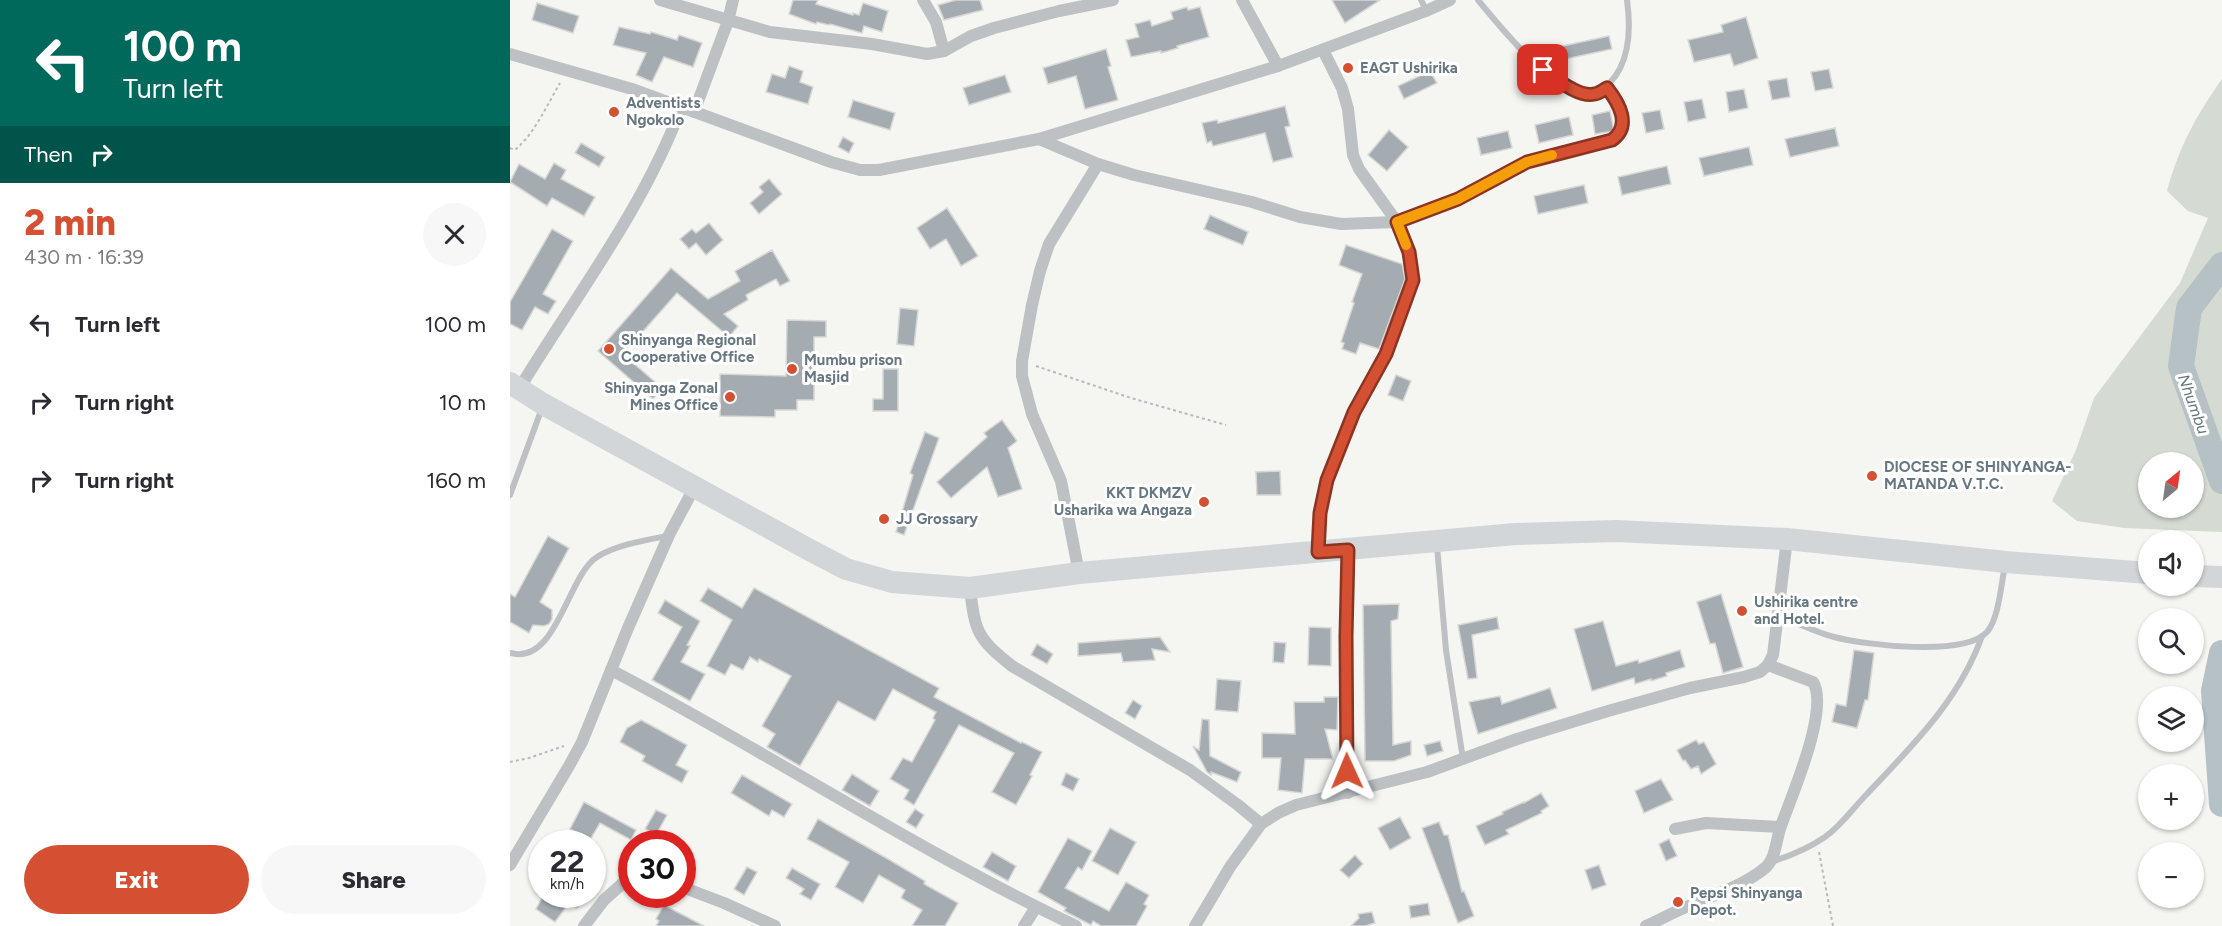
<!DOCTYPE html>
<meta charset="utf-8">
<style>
body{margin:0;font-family:Figtree,sans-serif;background:#f7f7f7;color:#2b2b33;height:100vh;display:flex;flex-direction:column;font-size:22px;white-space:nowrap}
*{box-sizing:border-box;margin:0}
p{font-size:20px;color:#7c7c81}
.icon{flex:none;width:33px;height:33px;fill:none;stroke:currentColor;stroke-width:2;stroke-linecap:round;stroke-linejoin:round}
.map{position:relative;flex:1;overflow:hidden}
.sheet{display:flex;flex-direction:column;background:#fff;width:510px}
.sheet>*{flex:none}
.hud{background:#00695c;color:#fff;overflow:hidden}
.needle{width:39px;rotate:29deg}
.controls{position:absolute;left:1628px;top:452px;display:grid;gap:12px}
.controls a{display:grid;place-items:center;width:66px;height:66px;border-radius:50%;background:#fff;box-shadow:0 2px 4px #0004;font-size:30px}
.speed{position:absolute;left:18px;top:830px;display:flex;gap:12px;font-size:30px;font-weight:700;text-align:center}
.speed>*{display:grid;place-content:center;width:78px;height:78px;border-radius:50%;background:#fff;box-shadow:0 2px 4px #0004;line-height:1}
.speed small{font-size:15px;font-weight:400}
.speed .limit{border:9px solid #d22;background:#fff;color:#111}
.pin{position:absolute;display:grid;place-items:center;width:51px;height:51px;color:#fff;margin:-26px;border-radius:12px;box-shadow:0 3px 9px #0006}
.me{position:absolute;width:66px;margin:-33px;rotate:359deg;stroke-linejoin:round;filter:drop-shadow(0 0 4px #0008)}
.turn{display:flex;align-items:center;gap:21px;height:126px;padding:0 24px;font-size:27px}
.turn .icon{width:78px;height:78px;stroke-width:2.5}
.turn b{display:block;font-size:42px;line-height:51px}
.then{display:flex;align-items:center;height:57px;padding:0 24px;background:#0003;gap:12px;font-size:22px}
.round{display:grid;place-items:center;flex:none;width:63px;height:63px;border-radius:32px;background:#f7f7f7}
.summary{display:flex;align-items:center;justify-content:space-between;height:102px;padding:0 24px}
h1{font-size:36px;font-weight:800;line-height:45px;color:#d55033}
.action{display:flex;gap:12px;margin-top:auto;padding:12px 24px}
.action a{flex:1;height:69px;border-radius:36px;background:#d55033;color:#fff;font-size:24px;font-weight:800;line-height:69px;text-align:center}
.action a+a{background:#f7f7f7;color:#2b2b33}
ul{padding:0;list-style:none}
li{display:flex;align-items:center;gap:18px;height:78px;padding:0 24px}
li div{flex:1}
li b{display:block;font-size:22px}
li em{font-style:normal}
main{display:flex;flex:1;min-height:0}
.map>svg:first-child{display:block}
.green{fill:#d5dad2;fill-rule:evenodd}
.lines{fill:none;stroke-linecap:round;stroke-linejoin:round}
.river{stroke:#b5c1c4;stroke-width:26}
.building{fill:#a5acb1;stroke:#d7d7d5;stroke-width:1.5}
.path{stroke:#b7babc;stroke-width:2;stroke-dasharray:3 3;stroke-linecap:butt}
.lane{stroke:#bdc1c4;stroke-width:6}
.street{stroke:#bdc1c4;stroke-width:12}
.highway{stroke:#d2d6d9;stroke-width:22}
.route-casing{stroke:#8a3421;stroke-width:15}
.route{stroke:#d55033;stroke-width:10}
.slow{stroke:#f59e0b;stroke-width:10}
.poi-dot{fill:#d55033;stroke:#fff;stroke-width:2}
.labels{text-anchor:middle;stroke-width:6;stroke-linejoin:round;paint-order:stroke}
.poi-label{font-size:15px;font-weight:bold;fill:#677781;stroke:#fff;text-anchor:start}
.water-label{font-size:16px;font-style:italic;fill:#63777e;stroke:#fff}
</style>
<main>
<section class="sheet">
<div class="hud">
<div class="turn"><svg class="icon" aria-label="left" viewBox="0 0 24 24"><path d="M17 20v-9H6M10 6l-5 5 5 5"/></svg><div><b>100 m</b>Turn left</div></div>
<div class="then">Then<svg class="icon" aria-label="right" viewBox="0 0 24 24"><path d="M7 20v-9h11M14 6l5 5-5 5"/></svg></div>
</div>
<div class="summary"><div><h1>2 min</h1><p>430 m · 16:39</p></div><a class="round"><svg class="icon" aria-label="close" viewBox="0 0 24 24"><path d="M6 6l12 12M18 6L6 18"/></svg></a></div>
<ul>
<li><svg class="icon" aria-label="left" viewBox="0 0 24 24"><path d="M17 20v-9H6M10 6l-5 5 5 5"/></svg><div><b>Turn left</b></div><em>100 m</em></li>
<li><svg class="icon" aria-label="right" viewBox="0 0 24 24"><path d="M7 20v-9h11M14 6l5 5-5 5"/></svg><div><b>Turn right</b></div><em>10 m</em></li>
<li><svg class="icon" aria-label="right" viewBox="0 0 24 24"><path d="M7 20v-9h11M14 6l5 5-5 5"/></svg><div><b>Turn right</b></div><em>160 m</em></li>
</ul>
<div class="action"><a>Exit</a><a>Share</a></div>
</section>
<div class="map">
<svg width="1712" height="926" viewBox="0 0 1712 926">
<rect width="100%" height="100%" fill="#f5f5f2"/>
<path class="green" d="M1712,79V532L1614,528L1567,521L1542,501L1566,450L1584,398L1670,283L1698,218L1678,211L1657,191C1669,147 1686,116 1712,79ZM1638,462H1683V507H1638Z"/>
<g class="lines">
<g class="river">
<polyline points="1712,265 1679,308 1671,366 1712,481"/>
<polyline points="1712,653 1704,691 1712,804"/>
</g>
</g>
<g class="building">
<polygon points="283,0 308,0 306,4 343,15 343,13 349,15 353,3 378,11 372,32 354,26 352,33 320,24 319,25 307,22 306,24 279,14"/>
<polygon points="446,0 470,0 473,10 434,20 428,5"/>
<polygon points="822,0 870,0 835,23"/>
<polygon points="27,3 69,16 63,33 22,20"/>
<polygon points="677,7 678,10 690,7 699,37 667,46 668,48 651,53 651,51 621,57 616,40 629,37 625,24 640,20 642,26 663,19 661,12"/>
<polygon points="1236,17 1248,58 1224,66 1220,54 1184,62 1178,40 1213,32 1211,25"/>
<polygon points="109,27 140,34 141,32 167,40 169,35 192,43 183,67 154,57 142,82 126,75 136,53 103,45"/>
<polygon points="1099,36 1102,49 1051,60 1048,47"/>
<polygon points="596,49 601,66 598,67 608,100 575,109 566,76 538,84 533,68"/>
<polygon points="279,66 293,71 290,82 303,87 298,104 256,92 262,74 275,78"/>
<polygon points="1319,69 1323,88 1305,91 1301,72"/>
<polygon points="920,71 927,83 894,99 888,86"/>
<polygon points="495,75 501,92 459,105 453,88"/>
<polygon points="1277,78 1280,97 1262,100 1258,81"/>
<polygon points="1234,89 1238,108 1219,112 1216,92"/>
<polygon points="1192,99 1196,118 1178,122 1174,102"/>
<polygon points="343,100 385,113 380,130 338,117"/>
<polygon points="775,106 780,126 775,127 783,157 763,162 755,133 703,146 701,141 697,143 692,123 707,120 708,123"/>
<polygon points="1150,110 1154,129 1136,133 1132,113"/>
<polygon points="1100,111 1104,131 1085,134 1082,115"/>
<polygon points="1059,117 1063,135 1029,143 1025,125"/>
<polygon points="1325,128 1329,146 1280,157 1275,139"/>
<polygon points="879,130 898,147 877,171 858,155"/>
<polygon points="998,131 1002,148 971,155 967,138"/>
<polygon points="333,137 344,143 339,153 328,147"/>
<polygon points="71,143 95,157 89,167 65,153"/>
<polygon points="1239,147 1243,165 1194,176 1189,158"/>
<polygon points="44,163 56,170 51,179 85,197 74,216 42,198 37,206 0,182 9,164 35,179"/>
<polygon points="1157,166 1161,184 1112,195 1108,177"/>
<polygon points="259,179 272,194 249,214 240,203 253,192 249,187"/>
<polygon points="1074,185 1078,203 1028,214 1024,196"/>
<polygon points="437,208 468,256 451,266 436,239 420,249 407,228"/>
<polygon points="700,215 738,232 733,245 694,229"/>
<polygon points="199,223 213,240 196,255 186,243 179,249 170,239 182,229 186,233"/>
<polygon points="42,229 63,241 33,294 46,301 38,314 25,307 12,330 0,324 0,302"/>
<polygon points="836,245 892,264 895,279 869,349 850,343 846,354 832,349 834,343 831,342 844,303 842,302 852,274 829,265"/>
<polygon points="262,250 280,281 270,286 266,279 236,295 238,300 214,314 228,326 219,337 167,293 113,354 152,388 143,399 88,351 161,268 198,299 230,281 225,271"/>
<polygon points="390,308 408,310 404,346 387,344"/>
<polygon points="277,320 316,321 316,337 304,337 304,400 287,400 287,410 265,410 265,417 210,416 210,374 276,376"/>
<polygon points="373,369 388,369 388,411 363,411 363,399 373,399"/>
<polygon points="886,375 901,381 893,401 878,395"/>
<polygon points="492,420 507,441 498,448 512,489 488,497 477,467 441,498 427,482 477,437 474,433"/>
<polygon points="415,432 429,438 394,535 386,532 403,475 400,473"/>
<polygon points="770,471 771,495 747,495 746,472"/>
<polygon points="38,536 59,548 30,602 42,610 42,619 39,624 34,626 23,625 19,633 0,622 0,594 5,597"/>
<polygon points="198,588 232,608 244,588 429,688 424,697 511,743 512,742 532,752 520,775 522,776 506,805 482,792 504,753 449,725 404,805 394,799 399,790 380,779 393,758 402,762 425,720 423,718 426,712 383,689 365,721 328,701 290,766 257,747 265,734 252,726 281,676 249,659 248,662 240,657 233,670 221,664 215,675 197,666 222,620 190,601"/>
<polygon points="1211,594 1233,667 1213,673 1205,643 1200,644 1187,602"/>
<polygon points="155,600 190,621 177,645 180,646 171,662 195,674 180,701 142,680 172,627 148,613"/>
<polygon points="889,604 888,619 881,621 883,745 901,741 901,755 884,761 855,761 853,605"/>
<polygon points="987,617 989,629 962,635 967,678 958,679 948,625"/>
<polygon points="1093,621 1106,666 1128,660 1129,663 1170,650 1175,667 1156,673 1157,676 1141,681 1141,679 1125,684 1124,678 1082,691 1064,629"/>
<polygon points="799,627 821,628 821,666 798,665"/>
<polygon points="650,637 660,652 642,649 645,660 613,662 611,653 568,656 568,643"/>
<polygon points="764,642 776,643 774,663 763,662"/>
<polygon points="527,644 543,654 537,664 521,655"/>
<polygon points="1344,650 1364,653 1358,700 1355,700 1347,728 1322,722 1326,704 1336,706"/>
<polygon points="707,679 731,681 728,712 705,710"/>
<polygon points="1040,688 1047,708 968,734 959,702 990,696 992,704"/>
<polygon points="814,697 828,697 827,730 815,729 823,759 795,759 792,793 768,790 771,758 752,758 752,733 785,734 784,702 814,702"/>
<polygon points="623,700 632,706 625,719 615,713"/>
<polygon points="692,719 699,720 700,756 731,772 727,782 701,772 701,775 697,772 683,746 689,750"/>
<polygon points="131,720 177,745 166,765 178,771 172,783 132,761 135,756 110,742 117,728"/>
<polygon points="1186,740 1189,744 1194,742 1206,764 1191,774 1188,766 1181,769 1175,760 1173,761 1167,750"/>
<polygon points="930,741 933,751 917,756 914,745"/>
<polygon points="556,773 569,779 563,791 551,785"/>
<polygon points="342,774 369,791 360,806 332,790"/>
<polygon points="232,775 282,804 274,817 262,810 259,816 221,793"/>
<polygon points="1151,779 1163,800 1134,813 1125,791"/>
<polygon points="1031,793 1039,806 1031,811 1032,813 996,830 999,834 975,845 966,826 993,814 992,812 1014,802 1014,803"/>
<polygon points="74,802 126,830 121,840 90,823 80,840 60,829"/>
<polygon points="405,809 414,815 406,828 396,822"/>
<polygon points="146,810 157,815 146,835 135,829"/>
<polygon points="890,817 901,838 880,850 868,828"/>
<polygon points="308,819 378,859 415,881 414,884 448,903 435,926 402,926 412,910 391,898 395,890 369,875 353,903 325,887 339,862 297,839"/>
<polygon points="929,822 934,835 938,835 952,892 954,891 964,916 948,923 912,828"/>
<polygon points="600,828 626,842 608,875 582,861"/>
<polygon points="558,838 582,851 572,870 568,867 555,888 599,911 616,882 639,895 634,904 637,906 626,926 591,926 583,921 581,925 554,911 556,908 528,892"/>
<polygon points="1159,839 1167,856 1156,861 1149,844"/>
<polygon points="482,852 506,866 498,881 473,867"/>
<polygon points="845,855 853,864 839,878 830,870"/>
<polygon points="1089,865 1096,885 1082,890 1075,870"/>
<polygon points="237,867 247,872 234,895 224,889"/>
<polygon points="282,868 310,884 301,900 290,894 294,889 276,878"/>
<polygon points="34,894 67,894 73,899 67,908 59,903 45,922 26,909"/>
<polygon points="918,903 920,915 901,918 899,906"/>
<polygon points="154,905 194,926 146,926 149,921 146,919"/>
<polygon points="862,912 865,923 855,926 841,926 849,918 848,914"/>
</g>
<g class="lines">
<g class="path">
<path d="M0,148L5,150C25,133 37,105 50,83"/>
<polyline points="526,366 621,398 716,425"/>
<polyline points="0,762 19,758 54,746"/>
<polyline points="1309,852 1323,926"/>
</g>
<g class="lane">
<polyline points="911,0 916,10"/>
<path d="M968,0C993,30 1043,94 1084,95C1119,76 1122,36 1117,0"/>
<path d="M887,222L948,199L1017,162L1102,140C1123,126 1109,103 1097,88"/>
<polyline points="0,495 32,408"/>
<polyline points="927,546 936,650 953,759"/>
<path d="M1268,615C1287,623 1305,632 1324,637C1355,645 1454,657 1477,632C1489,618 1491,584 1495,566"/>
<path d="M0,653C47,666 57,576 87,557C106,545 136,540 157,536"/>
<path d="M1261,862C1280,856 1299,848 1315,837C1332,825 1343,808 1357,794C1402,746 1450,699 1472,636"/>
</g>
<g class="street">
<polyline points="150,0 260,32 362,44 417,54 434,51 461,36 484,28 549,11 603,0"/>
<polyline points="413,0 426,22 434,51"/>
<polyline points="732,0 768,66"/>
<polyline points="0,54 122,89 321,162 350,170 369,170 529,139 768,66 916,11 940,0"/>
<polyline points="184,112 218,21 223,0"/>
<polyline points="529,139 588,164 624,175 742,202 790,217 831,224 887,222"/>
<path d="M9,389C65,297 133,209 171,108"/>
<polyline points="808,552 810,513 817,480 844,412 876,354 903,280 899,252 887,222 849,169 843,155 838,109 832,88 813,50"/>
<polyline points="569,573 551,481 522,414 512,376 512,361 522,305 530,271 539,244 588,164"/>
<path d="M460,588C465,632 467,638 502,666L680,770L728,805L751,824"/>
<path d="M101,670C258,752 406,850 566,926"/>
<polyline points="838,793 836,636 838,550"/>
<polyline points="1165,829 1196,823 1270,827"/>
<polyline points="0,865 59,766 72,742 118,628 159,535 184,488"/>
<polyline points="172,887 214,903 265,926"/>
<polyline points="74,926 94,900 122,875"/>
<polyline points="514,926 526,907"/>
<polyline points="685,926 720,867 751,824 768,813 786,805 917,772 1007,739 1098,711 1180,688 1234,677 1250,672 1258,665 1263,655 1277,539"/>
<path d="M1136,926C1151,919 1166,911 1181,905C1206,894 1233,886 1255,868C1266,859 1266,839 1271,826C1281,797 1320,709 1303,682L1258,665"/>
</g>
<g class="highway">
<polyline points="0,383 33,404 296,548 336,569 382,582 460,588 569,573 1005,534 1106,531 1277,539 1496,562 1638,573"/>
<polyline points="1683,576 1712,577"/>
</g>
</g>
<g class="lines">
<g class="route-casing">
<path id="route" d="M837,771L836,636L838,550L808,552L810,513L817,480L844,412L876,354L903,280L899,252L887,222L948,199L1017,162L1102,140C1122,126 1109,103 1097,88C1093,90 1088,94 1084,94C1069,98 1045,78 1033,70"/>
</g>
<use href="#route" class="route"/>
<polyline class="slow" points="896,245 887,222 948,199 1017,162 1042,155"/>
</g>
<g class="poi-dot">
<circle cx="838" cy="68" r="6"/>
<circle cx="104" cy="112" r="6"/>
<circle cx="99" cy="349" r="6"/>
<circle cx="282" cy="369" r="6"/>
<circle cx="220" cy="397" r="6"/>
<circle cx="1362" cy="476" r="6"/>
<circle cx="694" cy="502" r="6"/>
<circle cx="374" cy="519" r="6"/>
<circle cx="1232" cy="611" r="6"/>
<circle cx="1168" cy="902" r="6"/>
</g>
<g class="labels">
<g class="poi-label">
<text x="850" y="73">EAGT Ushirika</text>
<text x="116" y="108">Adventists<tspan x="116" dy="17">Ngokolo</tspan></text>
<text x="111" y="345">Shinyanga Regional<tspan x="111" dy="17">Cooperative Office</tspan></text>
<text x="294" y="365">Mumbu prison<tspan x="294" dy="17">Masjid</tspan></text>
<text x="208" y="393" text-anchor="end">Shinyanga Zonal<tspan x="208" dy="17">Mines Office</tspan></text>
<text x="1374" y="472">DIOCESE OF SHINYANGA-<tspan x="1374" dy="17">MATANDA V.T.C.</tspan></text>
<text x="682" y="498" text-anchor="end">KKT DKMZV<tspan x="682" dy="17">Usharika wa Angaza</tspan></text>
<text x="386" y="524">JJ Grossary</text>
<text x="1244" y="607">Ushirika centre<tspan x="1244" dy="17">and Hotel.</tspan></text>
<text x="1180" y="898">Pepsi Shinyanga<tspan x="1180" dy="17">Depot.</tspan></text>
</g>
<g class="water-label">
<text transform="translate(1684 404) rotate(70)" y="6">Nhumbu</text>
</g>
</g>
</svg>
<div class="controls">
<a><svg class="needle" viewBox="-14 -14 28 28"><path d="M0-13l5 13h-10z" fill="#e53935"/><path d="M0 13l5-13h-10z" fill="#7c7c81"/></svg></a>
<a><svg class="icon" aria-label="sound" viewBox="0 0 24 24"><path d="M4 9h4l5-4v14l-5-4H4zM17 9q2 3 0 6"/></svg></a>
<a><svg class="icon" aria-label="search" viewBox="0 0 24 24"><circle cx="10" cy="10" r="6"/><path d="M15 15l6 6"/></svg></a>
<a><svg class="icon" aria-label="layers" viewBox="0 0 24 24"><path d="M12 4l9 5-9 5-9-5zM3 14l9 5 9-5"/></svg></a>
<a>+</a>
<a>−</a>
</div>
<div class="speed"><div>22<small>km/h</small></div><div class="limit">30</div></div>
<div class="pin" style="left:1033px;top:70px;background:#d93025"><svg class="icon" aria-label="arrive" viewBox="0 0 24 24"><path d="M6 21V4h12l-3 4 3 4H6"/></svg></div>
<svg class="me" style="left:837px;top:771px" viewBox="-20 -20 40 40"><path d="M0-17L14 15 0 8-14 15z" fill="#d55033" stroke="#fff" stroke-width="4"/></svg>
</div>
</main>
